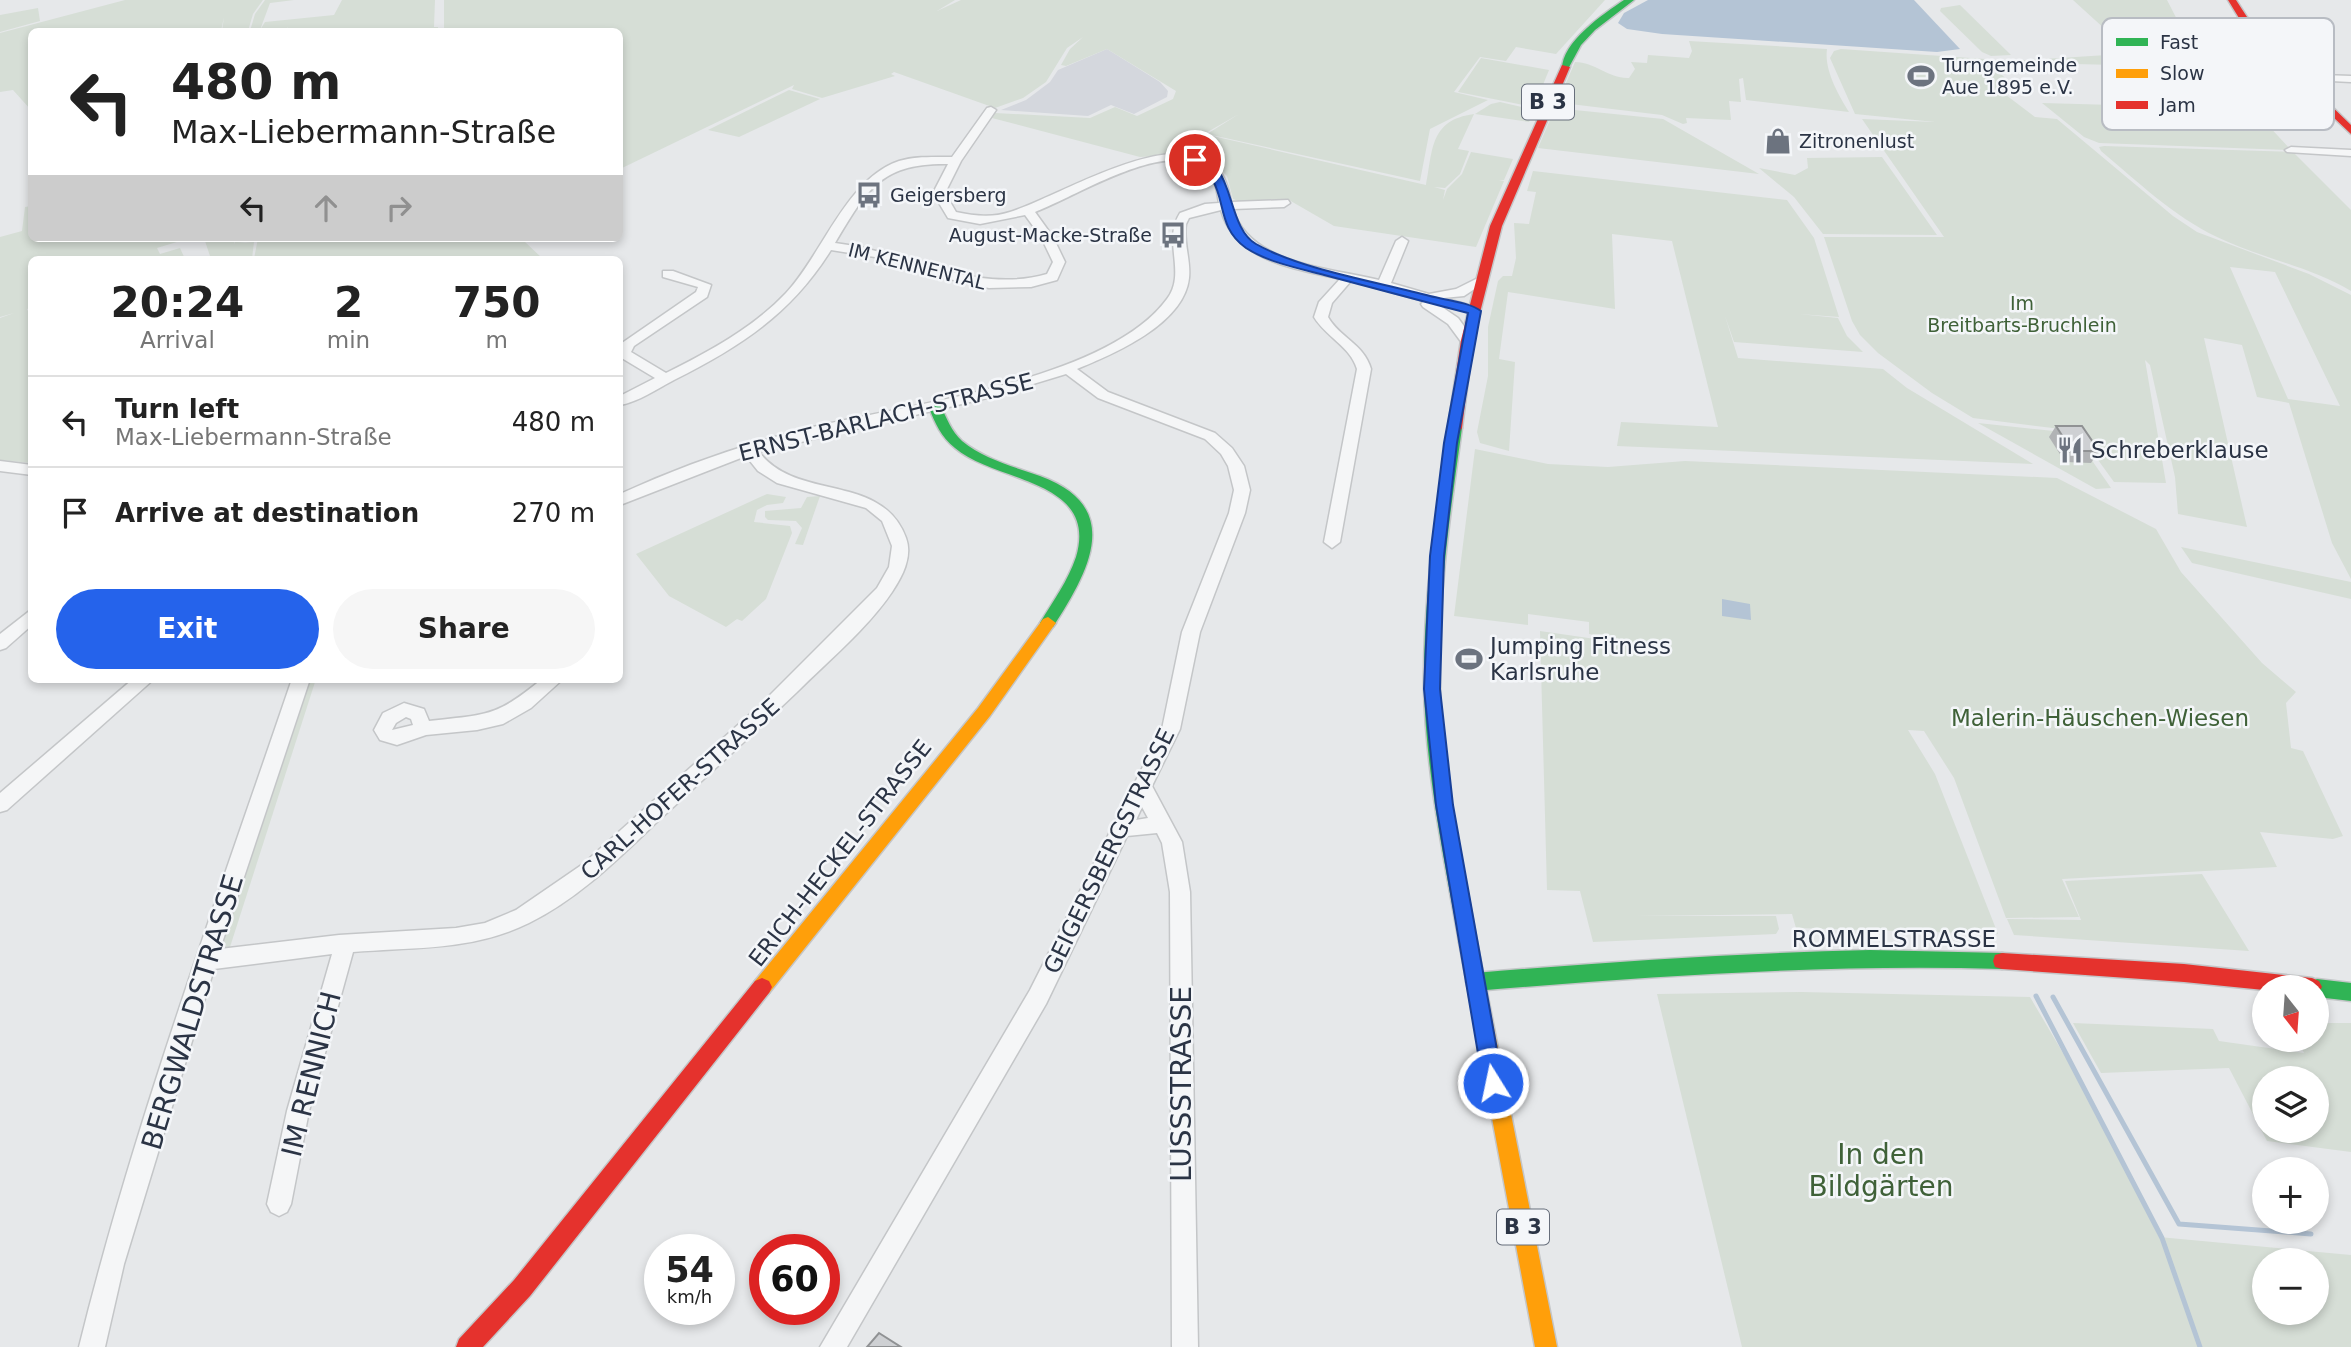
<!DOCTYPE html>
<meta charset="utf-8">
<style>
body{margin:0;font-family:"DejaVu Sans",sans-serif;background:#f6f6f6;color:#222;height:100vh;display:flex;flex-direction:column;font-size:26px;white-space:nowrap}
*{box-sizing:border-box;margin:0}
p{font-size:23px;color:#767676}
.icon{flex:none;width:38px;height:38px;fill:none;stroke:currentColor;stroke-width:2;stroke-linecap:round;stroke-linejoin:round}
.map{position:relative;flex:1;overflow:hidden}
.panel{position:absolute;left:28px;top:256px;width:595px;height:427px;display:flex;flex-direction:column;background:#fff;border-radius:10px;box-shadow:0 4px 10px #0003}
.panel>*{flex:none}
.hud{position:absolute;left:28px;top:28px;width:595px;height:214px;border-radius:10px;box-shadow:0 4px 10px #0003;background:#fff;color:#222;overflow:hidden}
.needle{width:46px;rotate:163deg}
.buttons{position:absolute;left:2252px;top:975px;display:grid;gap:14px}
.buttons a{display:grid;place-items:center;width:77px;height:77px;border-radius:50%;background:#fff;box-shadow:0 4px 10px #0003;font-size:35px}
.speed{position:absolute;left:644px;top:1234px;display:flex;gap:14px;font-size:35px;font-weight:700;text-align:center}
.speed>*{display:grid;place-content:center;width:91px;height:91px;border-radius:50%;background:#fff;box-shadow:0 4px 10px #0003;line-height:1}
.speed small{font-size:18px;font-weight:400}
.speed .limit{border:10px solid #d22;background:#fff;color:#111}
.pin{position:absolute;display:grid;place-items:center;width:60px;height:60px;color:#fff;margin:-30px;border:4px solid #fff;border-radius:50%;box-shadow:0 2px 7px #0007}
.me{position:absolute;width:77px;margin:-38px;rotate:350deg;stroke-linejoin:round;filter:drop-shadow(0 0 5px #0008)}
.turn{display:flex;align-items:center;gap:24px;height:147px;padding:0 28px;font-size:32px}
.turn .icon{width:91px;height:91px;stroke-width:2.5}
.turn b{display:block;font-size:49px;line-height:60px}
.lanes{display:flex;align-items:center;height:66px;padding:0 28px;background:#0003;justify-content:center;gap:35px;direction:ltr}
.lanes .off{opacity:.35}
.eta{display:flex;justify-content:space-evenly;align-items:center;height:119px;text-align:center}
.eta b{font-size:42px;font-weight:700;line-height:49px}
.primary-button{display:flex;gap:14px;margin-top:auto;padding:14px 28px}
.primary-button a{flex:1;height:80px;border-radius:42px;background:#2563eb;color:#fff;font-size:28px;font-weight:700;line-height:80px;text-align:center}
.primary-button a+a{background:#f6f6f6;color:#222}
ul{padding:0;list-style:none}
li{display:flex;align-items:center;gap:21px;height:91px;padding:0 28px;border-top:2px solid #e0e0e0}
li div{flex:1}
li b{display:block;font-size:26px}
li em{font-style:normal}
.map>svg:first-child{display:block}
.built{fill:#d4d7dd}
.green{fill:#d6ded6;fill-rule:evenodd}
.water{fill:#b4c4d5}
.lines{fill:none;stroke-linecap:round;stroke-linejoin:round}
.stream{stroke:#b4c4d5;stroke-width:5}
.street-casing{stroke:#c4c6c8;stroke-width:3}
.fast-casing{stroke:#c4c6c8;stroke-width:3}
.slow-casing{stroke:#c4c6c8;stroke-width:3}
.jam-casing{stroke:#c4c6c8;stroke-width:3}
.street{fill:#f5f6f7;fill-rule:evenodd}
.fast{fill:#30b455;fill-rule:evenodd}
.slow{fill:#ff9f0a;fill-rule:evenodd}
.jam{fill:#e5322d;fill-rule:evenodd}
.wall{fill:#b1b3b5}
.building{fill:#ced0d3;stroke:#909294;stroke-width:2}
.route{fill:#2563eb;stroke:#184099;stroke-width:2}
.labels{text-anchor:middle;stroke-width:5;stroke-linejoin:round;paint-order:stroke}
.far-poi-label{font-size:19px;fill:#2b3445;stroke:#f4f6f9;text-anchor:start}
.far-street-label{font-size:19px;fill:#2b3445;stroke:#f4f6f9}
.far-park-label{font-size:19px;fill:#3f6138;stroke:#f4f6f9}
.shield{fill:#f4f6f9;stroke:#676e7b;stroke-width:2}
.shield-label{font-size:21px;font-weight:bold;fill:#2b3445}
.street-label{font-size:23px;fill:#2b3445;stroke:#f4f6f9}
.poi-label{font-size:23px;fill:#2b3445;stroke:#f4f6f9;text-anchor:start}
.park-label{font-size:23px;fill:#3f6138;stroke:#f4f6f9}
.near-street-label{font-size:28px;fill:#2b3445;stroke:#f4f6f9}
.near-park-label{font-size:28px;fill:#3f6138;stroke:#f4f6f9}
.key{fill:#f4f6f9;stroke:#b8bcc3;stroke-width:2}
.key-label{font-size:19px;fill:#2b3445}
</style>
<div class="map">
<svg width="2351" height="1347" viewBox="0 0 2351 1347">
<rect width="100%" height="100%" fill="#e6e8ea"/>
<polygon class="built" points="1107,49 1160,82 1168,91 1167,97 1134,114 1111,105 1088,116 1001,110 1026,100 1050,82 1058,70"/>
<g class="green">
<polygon points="125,0 263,0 253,14 248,31 222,31 224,17 221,31 32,32 31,110 13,90 0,92 0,33"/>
<polygon points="265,0 294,0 270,3 260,30 265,22 334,15 342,0 435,0 434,27 438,27 438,31 287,31 288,27 285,31 250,31 255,14"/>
<path d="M444,0H955L937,11L961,0H1605L1556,54L1516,47L1506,61L1480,57L1454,92L1488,100L1430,129L1420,181L1207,134L1239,114L1204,134L1426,185C1433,151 1429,120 1474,114L1458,149L1469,151L1460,174L1445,188L1434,187L1445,190L1443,200L1447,189L1462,174L1471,152L1513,159L1504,180H1499L1504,181L1476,247L1334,226L1289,200L1244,203L1233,199L1227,176L1212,161L1192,154L1140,157L992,118L995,113L1090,118L1115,107L1137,116L1173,99L1176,91L1107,49L1066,66L1061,65L1070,49L1083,37L1067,48L1046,82L1023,98L995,108L894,72L891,74L895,76L822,98L792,89L794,85L620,169V32H444Z"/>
<polygon points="2073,0 2167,0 2186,37 2126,34 2138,44 2195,46 2187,36 2242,39 2255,53 2128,50"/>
<polygon points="1960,5 2011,55 1991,56 1982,52 1940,11 1941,8"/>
<polygon points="38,8 40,21 0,32 0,15"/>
<path d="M1689,41L1827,49C1824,70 1838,94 1849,112L1746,100L1743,78L1739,79L1741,102L1729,101L1731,120L1686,118L1687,123L1683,124L1662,115L1570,104L1559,99L1575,62C1595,62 1609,79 1629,78L1635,69L1631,62L1647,63L1648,55L1689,58L1692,51Z"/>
<path d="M1841,49L1985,59L2020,92L2006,95L2035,117L2057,119L2173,216L2197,232L2309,274L2351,295V579L2332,543L2289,403L2257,397L2242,345L2204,338L2247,527L2178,514L2175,477L2150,365L2145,360L2166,483L2114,482L2077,431L1973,418L1932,393L1878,353L1860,335L1852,321L1824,237H1944L1862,119L1935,122L1855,114L1830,58L1834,51ZM2230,267L2275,272L2340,406L2288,399Z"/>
<polygon points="2158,51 2200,52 2291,150 2099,143 2084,137 2042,103 2150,106 2138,91 2142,90 2110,54"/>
<polygon points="2107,55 2116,65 1996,62"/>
<polygon points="1481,58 1549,70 1534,107 1458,92"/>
<polygon points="789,90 820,99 739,137 708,130"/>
<polygon points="1500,102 1535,110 1529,122 1475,114 1491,104"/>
<polygon points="1555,108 1663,119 1759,174 1538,148"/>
<path d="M2104,146L2293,152L2351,210V291C2309,266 2260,258 2217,237C2173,216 2137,181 2101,151L2099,147Z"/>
<polygon points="1882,157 1937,235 1823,234 1794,197 1759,168 1795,175 1808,168 1807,158"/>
<polygon points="1533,171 1787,200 1814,238 1839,317 1799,314 1838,318 1847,336 1863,352 1734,342 1725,316 1738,358 1883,369 1907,388 2033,464 1617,446 1621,422 1718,427 1672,241 1612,234 1615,309 1508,292 1499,359 1515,362 1509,451 1480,443 1477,432 1488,376 1488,327 1498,281 1503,276 1512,276 1516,258 1514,223 1529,224 1536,192 1527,191"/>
<polygon points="31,206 32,238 190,238 157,248 160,254 180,248 185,259 32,259 31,313 30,308 27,309 32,319 31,463 0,460 0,318 14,313 0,317 0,237 22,231 25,207"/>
<polygon points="204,238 233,238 235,244 235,238 256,238 254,241 237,243 254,242 252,259 211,259"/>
<polygon points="258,238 532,238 524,241 543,259 254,259"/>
<polygon points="1978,423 2073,433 2111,488 2096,489"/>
<polygon points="1475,449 1548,464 1608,467 1685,461 2057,478 2156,529 2181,572 2262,663 2296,692 2286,703 2291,748 2303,751 2343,836 2333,839 2260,832 2277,867 2062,879 2079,917 2006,918 1954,778 1924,731 1908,730 1935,774 1998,934 1796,928 1792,914 1636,916 1776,916 1779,929 1776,934 1593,942 1580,891 1547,890 1540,631 1630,644 1631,641 1589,634 1589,622 1528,614 1528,625 1454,616"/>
<polygon points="767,494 786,497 783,503 767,505 757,510 754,522 790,526 792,533 766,599 742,621 737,619 726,627 669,596 636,554"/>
<polygon points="820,496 803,545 795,544 802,528 796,521 768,520 765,517 765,511 801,508 807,497"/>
<polygon points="2181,547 2351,582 2351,599 2192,563"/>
<polygon points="308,679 316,679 230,947 217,949"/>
<polygon points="2202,874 2249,951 2014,935 2007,919 2081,920 2065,881"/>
<path d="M1801,992L2030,997L2083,1087L2159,1237L2351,1255V1347H1742L1657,994ZM2264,1260H2317V1312H2264Z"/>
<path d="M2073,1023L2213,1029L2219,1041L2304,1053L2298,1040H2317V1023H2351V1152L2267,1141L2229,1068L2101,1073ZM2317,1078V1130H2264V1078Z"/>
</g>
<g class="water">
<polygon points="1648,0 1914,0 1960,49 1937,52 1662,34 1627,29 1618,23 1624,13"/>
<polygon points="1722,599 1750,604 1751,620 1722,616"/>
</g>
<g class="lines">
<g class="stream">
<polyline points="2036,996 2162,1238 2200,1347"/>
<polyline points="2053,997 2179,1224 2311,1234"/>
</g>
<g class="street-casing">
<g id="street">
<polygon points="2294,74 2351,76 2351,82 2290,79 2289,77"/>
<path d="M991,107L996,110L961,161L945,193L956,212C975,216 992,218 1010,212C1057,198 1174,123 1217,168C1226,177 1229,190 1231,202L1288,200L1290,203L1284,207L1233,209C1249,265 1332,268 1379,280L1396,241L1402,237L1408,241L1391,283L1429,294L1456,289L1482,276L1488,280L1464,296L1443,298L1480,308V314L1439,305L1458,318L1472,337L1474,340L1467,344L1462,343L1448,324L1423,307L1421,304L1424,301L1351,281L1332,303L1328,317C1340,338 1364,344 1371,369L1340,542L1332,548L1324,542L1357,369C1350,346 1326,337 1314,317L1319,302L1340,279C1295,269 1235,261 1221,210L1189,218L1186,224C1183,242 1191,260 1189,278C1184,324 1114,354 1077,369L1108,392L1215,433L1232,448L1244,466L1250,490L1245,513L1200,632L1180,729L1152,786L1182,842L1190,892L1198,1347H1172L1170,892L1162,843L1157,833L1127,836L1046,1004L847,1347H820L1030,990L1162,729L1182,632L1229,513L1234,490L1228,466L1221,454L1205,439L1098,398L1066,374L987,398L759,452C797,502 882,472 906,538C913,557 902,577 892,592C867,629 828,661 797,692C751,736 704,779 657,822C618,859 578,899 529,923C472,951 414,947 353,952L309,1111L291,1204L287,1212L279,1216L271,1212L267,1204L287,1111L332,954L214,969L124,1264L105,1347H79C135,1120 217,900 292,679H310L220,949L339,935L456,928L485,923L516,910L583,864L759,706L877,588L889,567L892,546L882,521L866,508L777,483L758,471L746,456L620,505V494C681,466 744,444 809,428C904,405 1107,381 1167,299C1187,273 1162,241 1180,213L1205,204L1219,203C1217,193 1216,180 1208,172C1172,134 1074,198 1035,212L1053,237L1065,262L1057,280L1031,287L989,288L945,278L881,258L831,250C791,314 740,347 674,380C657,389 638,402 620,405V396L655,378L620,357L622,343L696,292L698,287L663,277V271H673L711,285L707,297L634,346L631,352L666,373C708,352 753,328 786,293C822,255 846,179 899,161C915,156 934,157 952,157L987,108ZM948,164L933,193L948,218L980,224L1025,215L1041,237L1053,262L1047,274C975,295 906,251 835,243C867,190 880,163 948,164ZM1142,807L1148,818L1136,820Z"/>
<polygon points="2291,147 2351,150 2351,156 2287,152 2285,150"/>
<polygon points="0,461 32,465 32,475 0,471"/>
<polygon points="32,609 32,625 6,648 0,650 0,634"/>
<polygon points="133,679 154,679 7,810 0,812 0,793"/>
<path d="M542,679H563L531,708L503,724L477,730L426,735L397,745L380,740L374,730L383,713L404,703L424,709L429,721C487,714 495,718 542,679ZM406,717L411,719L413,725L392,730L396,723Z"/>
</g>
</g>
<g class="fast-casing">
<g id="fast">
<path d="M1624,0H1634L1595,30L1581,45L1568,69H1562C1562,42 1603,14 1624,0Z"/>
<path d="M935,404L940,405C947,418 951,431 962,441C984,459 1014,467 1040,476C1125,507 1089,571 1053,627H1043L1040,623C1053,601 1068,581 1076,557C1099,479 996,483 955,448C941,437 935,423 929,408Z"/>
<path d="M1455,424L1462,428C1450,514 1437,601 1440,689C1442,774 1462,858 1477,942L1475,948L1468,950L1461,948L1459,942C1444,858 1426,774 1424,688C1423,601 1436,514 1448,428Z"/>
<path d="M1870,950L2002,953L2009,955L2011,961L2009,967L2002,969C1826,964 1651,976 1475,991L1468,988L1466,982L1468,976L1475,973C1607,962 1738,953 1870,950Z"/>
<polygon points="2317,979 2351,983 2351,1001 2317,997 2317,987 2308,987 2310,982"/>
</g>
</g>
<g class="slow-casing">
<g id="slow">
<polygon points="1048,617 1056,623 1053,627 990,716 769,993 762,996 755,993 752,987 755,981 978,708 1043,619"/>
<polygon points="1468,934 1475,936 1477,942 1557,1347 1535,1347 1459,942 1461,936"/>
</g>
</g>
<g class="jam-casing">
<g id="jam">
<polygon points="2228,0 2236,0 2260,37 2351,125 2351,134 2253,41"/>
<polygon points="1562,65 1570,67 1502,226 1473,340 1462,428 1460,431 1450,431 1448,428 1461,340 1490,226"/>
<polygon points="2002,953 2184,964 2312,978 2319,981 2322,987 2317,994 2317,987 2264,987 2264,990 2184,982 2002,969 1995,967 1993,961 1995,955"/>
<polygon points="762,978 769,981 772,987 769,993 530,1296 483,1347 456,1347 459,1339 514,1280 755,981"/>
</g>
</g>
<use href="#street" class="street"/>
<use href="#fast" class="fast"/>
<use href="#slow" class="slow"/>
<use href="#jam" class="jam"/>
</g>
<polygon class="wall" points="2056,426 2099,451 2091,463 2065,462 2049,437"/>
<g class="building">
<polygon points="2056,426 2082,426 2099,451 2072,451"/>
<polygon points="879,1333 901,1347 867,1347"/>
</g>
<path class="route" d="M1191,158C1236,153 1224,226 1256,244C1302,270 1378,282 1430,296C1445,300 1469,302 1481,311L1457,443L1444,556L1440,689L1453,805L1503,1083L1500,1090L1493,1093L1486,1090L1483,1083L1436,805L1424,689L1430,556L1444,443L1468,313C1421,301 1374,288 1328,276C1302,269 1269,263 1246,248C1209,222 1234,182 1191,162Z"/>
<defs>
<g id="stadium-bare" transform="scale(2.1)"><path d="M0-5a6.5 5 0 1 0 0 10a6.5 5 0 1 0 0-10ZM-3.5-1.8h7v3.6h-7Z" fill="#6c737f" stroke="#f4f6f9" stroke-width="2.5" paint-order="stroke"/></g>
<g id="shop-bare" transform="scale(2.1)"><path d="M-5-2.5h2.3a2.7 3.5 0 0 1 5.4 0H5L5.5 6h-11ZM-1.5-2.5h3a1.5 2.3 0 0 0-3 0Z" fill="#6c737f" stroke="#f4f6f9" stroke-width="2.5" paint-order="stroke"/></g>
<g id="bus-bare" transform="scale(2.1)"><path d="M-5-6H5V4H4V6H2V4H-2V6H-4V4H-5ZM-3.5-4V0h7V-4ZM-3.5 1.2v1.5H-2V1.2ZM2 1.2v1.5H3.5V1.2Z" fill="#6c737f" stroke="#f4f6f9" stroke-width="2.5" paint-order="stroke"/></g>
<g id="restaurant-bare" transform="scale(2.1)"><path d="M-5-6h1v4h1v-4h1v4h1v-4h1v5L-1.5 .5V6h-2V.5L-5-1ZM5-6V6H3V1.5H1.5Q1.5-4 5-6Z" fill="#6c737f" stroke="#f4f6f9" stroke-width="2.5" paint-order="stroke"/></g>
</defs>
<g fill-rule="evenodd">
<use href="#stadium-bare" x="1921" y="76"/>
<use href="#shop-bare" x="1778" y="141"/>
<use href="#bus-bare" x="869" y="195"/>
<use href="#bus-bare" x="1173" y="235"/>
<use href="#restaurant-bare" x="2070" y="450"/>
<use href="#stadium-bare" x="1469" y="659"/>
</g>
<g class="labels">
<g class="far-poi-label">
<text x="1942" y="72">Turngemeinde<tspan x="1942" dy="22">Aue 1895 e.V.</tspan></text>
<text x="1799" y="148">Zitronenlust</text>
<text x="890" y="202">Geigersberg</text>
<text x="1152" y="242" text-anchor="end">August-Macke-Straße</text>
</g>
<g class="far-street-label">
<text transform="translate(917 266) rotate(14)" y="7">IM KENNENTAL</text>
</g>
<g class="far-park-label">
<text x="2022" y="310">Im<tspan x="2022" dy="22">Breitbarts-Bruchlein</tspan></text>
</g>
<g class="shield">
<rect x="1522" y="84.5" width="52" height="35" rx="5"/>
<rect x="1497" y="1209.5" width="52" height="35" rx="5"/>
</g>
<g class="shield-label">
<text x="1548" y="109">B 3</text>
<text x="1523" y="1234">B 3</text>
</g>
<g class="street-label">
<text transform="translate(886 417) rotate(-14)" y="8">ERNST-BARLACH-STRASSE</text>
<text transform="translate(680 789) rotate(-42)" y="8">CARL-HOFER-STRASSE</text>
<text transform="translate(1109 851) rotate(-64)" y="8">GEIGERSBERGSTRASSE</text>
<text transform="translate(840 853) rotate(-52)" y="8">ERICH-HECKEL-STRASSE</text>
<text x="1894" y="947">ROMMELSTRASSE</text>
</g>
<g class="poi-label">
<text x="2091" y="458">Schreberklause</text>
<text x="1490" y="654">Jumping Fitness<tspan x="1490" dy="26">Karlsruhe</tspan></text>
</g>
<g class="park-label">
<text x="2100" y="726">Malerin-Häuschen-Wiesen</text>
</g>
<g class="near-street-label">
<text transform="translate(192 1012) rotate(-73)" y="10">BERGWALDSTRASSE</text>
<text transform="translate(311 1074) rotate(-76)" y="10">IM RENNICH</text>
<text transform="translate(1181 1084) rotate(-90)" y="10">LUSSSTRASSE</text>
</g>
<g class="near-park-label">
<text x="1881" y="1164">In den<tspan x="1881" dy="32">Bildgärten</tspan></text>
</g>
</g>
<rect x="2102" y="18" width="232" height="112" rx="10" class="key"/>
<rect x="2116" y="38" width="32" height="8" fill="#30b455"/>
<rect x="2116" y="69" width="32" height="9" fill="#ff9f0a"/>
<rect x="2116" y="101" width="32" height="8" fill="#e5322d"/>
<g class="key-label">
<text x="2160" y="49">Fast</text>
<text x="2160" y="80">Slow</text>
<text x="2160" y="112">Jam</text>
</g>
</svg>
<div class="buttons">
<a><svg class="needle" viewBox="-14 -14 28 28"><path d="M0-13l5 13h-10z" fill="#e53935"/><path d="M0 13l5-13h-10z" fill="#767676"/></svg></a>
<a><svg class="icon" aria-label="layers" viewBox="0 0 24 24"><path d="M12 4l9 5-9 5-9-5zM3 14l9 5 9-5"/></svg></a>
<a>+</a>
<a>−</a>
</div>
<div class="speed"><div>54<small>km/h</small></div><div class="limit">60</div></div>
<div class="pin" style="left:1195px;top:160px;background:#d93025"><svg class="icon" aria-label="arrive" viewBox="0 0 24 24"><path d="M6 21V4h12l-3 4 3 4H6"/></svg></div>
<svg class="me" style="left:1493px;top:1083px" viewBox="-20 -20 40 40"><circle r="17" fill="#2563eb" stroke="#fff" stroke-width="3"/><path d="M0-11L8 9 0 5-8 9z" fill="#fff"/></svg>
<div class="hud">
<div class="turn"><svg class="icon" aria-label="left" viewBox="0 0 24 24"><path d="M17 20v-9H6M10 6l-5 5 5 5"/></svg><div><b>480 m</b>Max-Liebermann-Straße</div></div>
<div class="lanes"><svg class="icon" aria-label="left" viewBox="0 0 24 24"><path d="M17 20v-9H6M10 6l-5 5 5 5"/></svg><svg class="icon off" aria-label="ahead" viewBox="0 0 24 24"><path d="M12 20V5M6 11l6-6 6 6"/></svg><svg class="icon off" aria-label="right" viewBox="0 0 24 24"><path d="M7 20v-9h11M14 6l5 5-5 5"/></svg></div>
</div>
<section class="panel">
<div class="eta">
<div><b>20:24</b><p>Arrival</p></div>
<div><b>2</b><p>min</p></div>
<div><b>750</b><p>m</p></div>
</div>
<ul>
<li><svg class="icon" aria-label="left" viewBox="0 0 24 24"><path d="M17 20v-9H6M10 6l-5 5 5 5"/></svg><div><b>Turn left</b><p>Max-Liebermann-Straße</p></div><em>480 m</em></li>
<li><svg class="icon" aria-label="arrive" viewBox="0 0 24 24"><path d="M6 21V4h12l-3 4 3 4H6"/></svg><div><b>Arrive at destination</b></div><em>270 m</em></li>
</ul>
<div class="primary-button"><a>Exit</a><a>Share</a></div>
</section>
</div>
